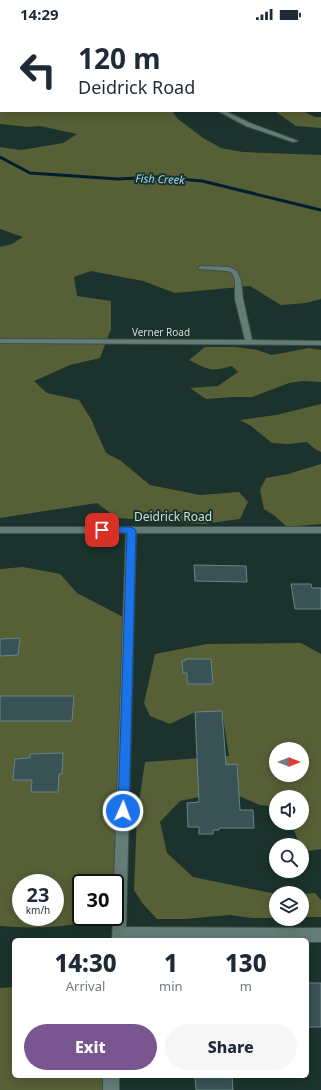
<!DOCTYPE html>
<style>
body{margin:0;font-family:"Noto Sans",sans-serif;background:#f6f6f7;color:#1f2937;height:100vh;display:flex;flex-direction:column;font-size:15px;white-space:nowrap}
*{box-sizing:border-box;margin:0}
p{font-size:13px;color:#747a83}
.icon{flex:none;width:22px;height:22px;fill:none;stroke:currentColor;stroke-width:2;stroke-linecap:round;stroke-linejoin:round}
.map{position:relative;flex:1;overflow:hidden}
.side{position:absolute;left:12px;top:910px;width:297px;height:140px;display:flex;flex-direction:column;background:#fff;border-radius:6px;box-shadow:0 2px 10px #0003}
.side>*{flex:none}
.banner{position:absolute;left:0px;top:0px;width:321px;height:84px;box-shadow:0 2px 10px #0003;background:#fff;color:#1f2937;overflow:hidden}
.needle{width:26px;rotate:90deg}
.buttons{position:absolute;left:269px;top:714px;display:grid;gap:8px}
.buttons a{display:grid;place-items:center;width:40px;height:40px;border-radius:50%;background:#fff;box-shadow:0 2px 10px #0003;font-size:20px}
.speed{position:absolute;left:12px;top:846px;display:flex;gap:8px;font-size:20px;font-weight:700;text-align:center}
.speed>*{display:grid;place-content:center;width:52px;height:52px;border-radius:50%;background:#fff;box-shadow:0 2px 10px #0003;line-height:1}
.speed small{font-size:10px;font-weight:400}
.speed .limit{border:2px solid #111;border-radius:6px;background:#fff;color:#111}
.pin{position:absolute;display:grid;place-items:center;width:34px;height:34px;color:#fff;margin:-17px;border-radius:8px;box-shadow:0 2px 6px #0006}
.me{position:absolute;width:44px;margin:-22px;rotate:2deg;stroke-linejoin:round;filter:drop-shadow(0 0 3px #0008)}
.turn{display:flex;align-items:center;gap:14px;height:84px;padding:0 12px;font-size:18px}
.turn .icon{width:52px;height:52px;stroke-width:2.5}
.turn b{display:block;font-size:28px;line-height:34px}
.eta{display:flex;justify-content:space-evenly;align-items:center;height:68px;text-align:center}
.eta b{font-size:24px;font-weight:800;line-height:28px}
.action{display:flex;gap:8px;margin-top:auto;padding:8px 12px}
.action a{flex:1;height:46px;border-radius:24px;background:#7a5691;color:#fff;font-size:16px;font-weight:800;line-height:46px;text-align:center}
.action a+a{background:#f6f6f7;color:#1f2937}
.status{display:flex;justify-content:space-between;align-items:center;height:28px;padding:0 20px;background:#fff;direction:ltr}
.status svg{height:11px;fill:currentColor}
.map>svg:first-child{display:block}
.forest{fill:#575f36;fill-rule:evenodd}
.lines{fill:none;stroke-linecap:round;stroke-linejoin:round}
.stream{stroke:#001f2e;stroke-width:3}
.building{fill:#385255;stroke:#698587}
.street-casing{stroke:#3d504b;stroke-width:2}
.street{fill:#637c75;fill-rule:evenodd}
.route{fill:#1a73e8;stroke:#114b97}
.labels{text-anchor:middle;stroke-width:4;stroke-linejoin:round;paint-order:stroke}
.far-street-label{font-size:10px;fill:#cedcd7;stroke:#1b332c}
.far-water-label{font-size:11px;font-style:italic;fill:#9fd8f7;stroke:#1b332c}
.street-label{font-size:12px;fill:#cedcd7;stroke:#1b332c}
</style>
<div class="status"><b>14:29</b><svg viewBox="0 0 49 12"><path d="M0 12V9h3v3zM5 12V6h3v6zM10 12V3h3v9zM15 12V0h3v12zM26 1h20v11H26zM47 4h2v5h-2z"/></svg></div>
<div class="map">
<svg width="321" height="1062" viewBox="0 0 321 1062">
<rect width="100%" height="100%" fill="#1b332c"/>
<g class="forest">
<polygon points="0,69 1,83 172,83 178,91 203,110 221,120 243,124 321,127 321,271 306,275 281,277 250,258 175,265 143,253 91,243 74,249 77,268 111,273 111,301 100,330 70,337 34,353 47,365 79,372 91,391 106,425 121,433 150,457 200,467 239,464 248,474 240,491 203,496 117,490 97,475 0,490 0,219 12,216 23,209 0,201 0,119 21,122 63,115 77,106 40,98 29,99 0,96"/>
<polygon points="303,83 315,89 321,89 321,100 296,98 276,84"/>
<path d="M205,319H235L257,322L272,327L309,320L321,322V354L303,353L289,355L252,369H232L206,371L190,360L218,358L238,344L232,338C210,344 209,342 189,332Z"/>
<polygon points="321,376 321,424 315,421 307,414 288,416 272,415 251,398 240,392 276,387"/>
<polygon points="321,436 321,496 287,499 275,488 264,481 260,462 266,450 288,446"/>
<path d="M23,539L60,546L77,565L129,592L115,855H81V889H104C72,900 34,901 0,898V541ZM21,855H55V889H21Z"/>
<path d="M301,615L321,626V821L302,824V817H300L291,795H302V769H276V779L260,777L239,768L199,769L180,773L160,794L167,825L193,849L276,866V890H252L230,887L184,891H157L143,876L134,862L137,787L145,734L229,728L222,683L195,684L170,696L150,688L144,675L155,626L207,616ZM276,721H302V747H276Z"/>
<polygon points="315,865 321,872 321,889 302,889 302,866"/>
<polygon points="14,959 14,1048 111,1048 111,1062 0,1062 0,960"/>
</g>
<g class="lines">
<polyline class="stream" points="0,129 30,145 118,151 157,149 202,153 321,182"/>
</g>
<g class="building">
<polygon points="194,537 246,538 247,554 195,553"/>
<polygon points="291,556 311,556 312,560 321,560 321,581 295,581"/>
<polygon points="20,610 18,627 0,628 0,611"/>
<polygon points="185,631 211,631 213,656 187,656 187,645 183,645 182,633 185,633"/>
<polygon points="0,668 74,668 72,693 0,693"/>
<polygon points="222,683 226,737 237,736 240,782 253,782 254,800 219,800 219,802 213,802 213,806 199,806 199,799 188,799 187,775 199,774 195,684"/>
<polygon points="63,725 62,746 59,746 58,764 31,764 32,752 13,752 15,731 30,730 30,726"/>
<rect x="307" y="955" width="14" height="44"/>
<polygon points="195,1048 232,1048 233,1062 196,1062"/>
</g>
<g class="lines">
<g class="street-casing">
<g id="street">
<polygon points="236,0 241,0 242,1 237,1"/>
<rect x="320" y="51" width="1" height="3"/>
<polygon points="218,83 225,83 250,95 298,113 293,114 246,98"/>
<polygon points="201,238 229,239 237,243 241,252 243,271 252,312 321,313 321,317 0,315 0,311 245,312 235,271 235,252 232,245 228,243 199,241 199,239"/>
<polygon points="0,499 321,499 321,505 136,505 126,899 321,900 321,914 307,914 307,912 112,912 113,889 115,889 114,855 126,505 0,505"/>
<rect x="103" y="1048" width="16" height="14"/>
</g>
</g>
<use href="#street" class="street"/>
</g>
<polygon class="route" points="102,499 131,499 136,502 129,783 127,787 123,788 119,787 118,783 127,505 99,504 98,502 99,500"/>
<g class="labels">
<g class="far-street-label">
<text x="161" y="308">Verner Road</text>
</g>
<g class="far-water-label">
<text transform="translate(160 151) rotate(2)" y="4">Fish Creek</text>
</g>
<g class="street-label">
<text x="173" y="493">Deidrick Road</text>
</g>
</g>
</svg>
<div class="buttons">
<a><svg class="needle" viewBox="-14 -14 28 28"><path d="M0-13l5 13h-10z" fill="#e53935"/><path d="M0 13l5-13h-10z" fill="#747a83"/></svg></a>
<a><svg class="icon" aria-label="sound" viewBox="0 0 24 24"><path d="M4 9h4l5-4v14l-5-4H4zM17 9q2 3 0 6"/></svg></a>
<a><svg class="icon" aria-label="search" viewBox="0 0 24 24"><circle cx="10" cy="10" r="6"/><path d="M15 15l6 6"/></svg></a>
<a><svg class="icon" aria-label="layers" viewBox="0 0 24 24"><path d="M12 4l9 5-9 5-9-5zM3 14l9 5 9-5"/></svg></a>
</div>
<div class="speed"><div>23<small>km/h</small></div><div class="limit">30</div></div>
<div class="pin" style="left:102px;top:502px;background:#d93025"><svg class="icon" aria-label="arrive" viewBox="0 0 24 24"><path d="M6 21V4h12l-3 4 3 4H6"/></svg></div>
<svg class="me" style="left:123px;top:783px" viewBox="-20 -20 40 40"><circle r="17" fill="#1a73e8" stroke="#fff" stroke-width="3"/><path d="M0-11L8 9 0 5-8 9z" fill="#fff"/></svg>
<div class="banner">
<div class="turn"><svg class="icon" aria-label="left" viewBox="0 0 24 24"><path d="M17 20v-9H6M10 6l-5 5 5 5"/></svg><div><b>120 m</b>Deidrick Road</div></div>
</div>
<section class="side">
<div class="eta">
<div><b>14:30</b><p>Arrival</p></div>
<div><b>1</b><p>min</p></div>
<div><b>130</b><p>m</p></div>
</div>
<div class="action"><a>Exit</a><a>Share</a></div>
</section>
</div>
